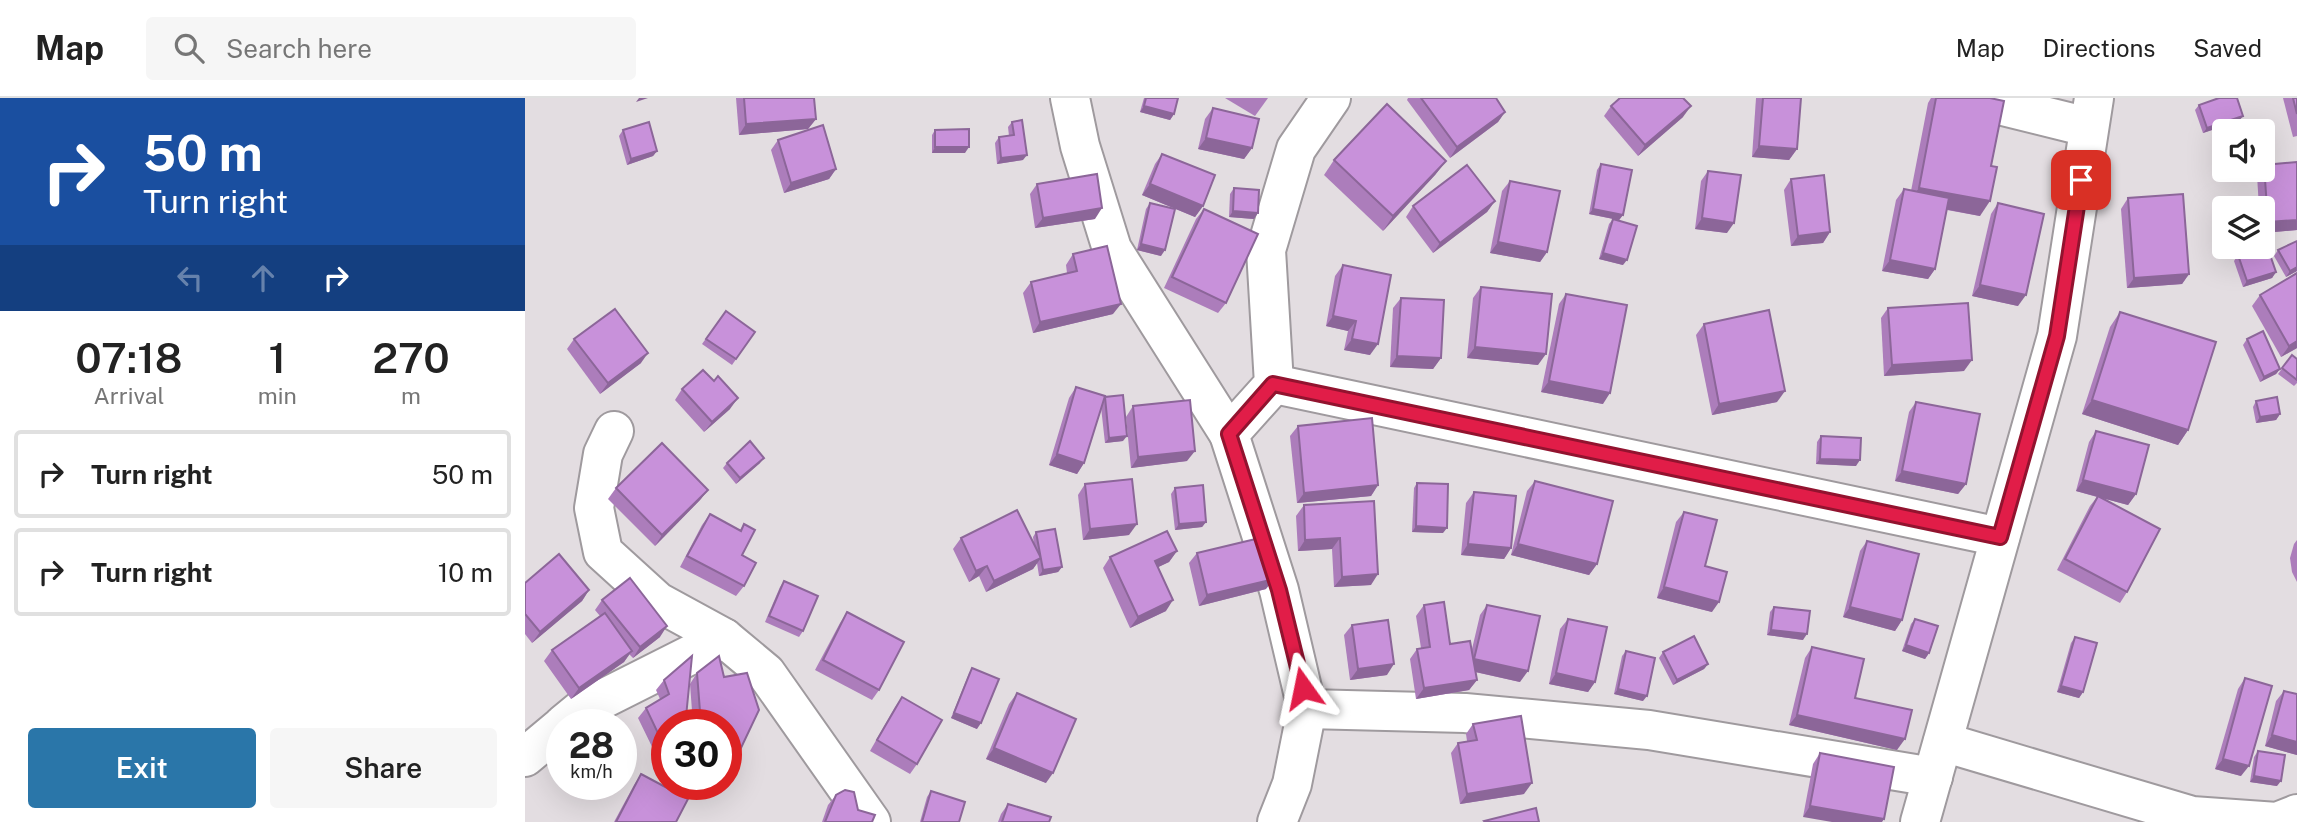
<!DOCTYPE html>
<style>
body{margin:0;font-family:"Public Sans",sans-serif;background:#f6f6f6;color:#222;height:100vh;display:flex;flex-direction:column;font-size:26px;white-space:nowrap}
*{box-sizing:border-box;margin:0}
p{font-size:23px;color:#767676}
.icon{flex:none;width:38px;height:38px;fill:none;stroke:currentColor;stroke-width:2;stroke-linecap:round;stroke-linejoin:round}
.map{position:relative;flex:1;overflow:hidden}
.details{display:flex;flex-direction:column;background:#fff;width:525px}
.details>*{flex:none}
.banner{background:#1a4fa0;color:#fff;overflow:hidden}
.buttons{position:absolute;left:1687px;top:21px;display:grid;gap:14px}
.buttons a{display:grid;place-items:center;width:63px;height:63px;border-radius:7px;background:#fff;box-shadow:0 7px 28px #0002;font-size:35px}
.speed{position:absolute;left:21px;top:611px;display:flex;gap:14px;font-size:35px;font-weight:700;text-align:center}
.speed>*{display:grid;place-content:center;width:91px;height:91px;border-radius:50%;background:#fff;box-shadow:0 7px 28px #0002;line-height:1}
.speed small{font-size:18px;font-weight:400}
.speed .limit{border:10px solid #d22;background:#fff;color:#111}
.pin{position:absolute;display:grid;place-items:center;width:60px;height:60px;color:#fff;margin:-30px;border-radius:14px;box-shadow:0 4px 10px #0006}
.me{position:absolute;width:77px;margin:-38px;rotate:348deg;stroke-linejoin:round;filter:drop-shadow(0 0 5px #0008)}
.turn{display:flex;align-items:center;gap:24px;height:147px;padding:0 28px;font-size:32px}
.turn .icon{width:91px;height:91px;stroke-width:2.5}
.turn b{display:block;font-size:49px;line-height:60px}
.lanes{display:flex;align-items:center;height:66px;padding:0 28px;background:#0003;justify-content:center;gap:35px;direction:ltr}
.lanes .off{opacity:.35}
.eta{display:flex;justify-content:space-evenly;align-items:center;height:119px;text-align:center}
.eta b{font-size:42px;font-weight:600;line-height:49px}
.action{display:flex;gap:14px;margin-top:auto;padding:14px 28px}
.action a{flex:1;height:80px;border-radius:7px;background:#2a76a9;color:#fff;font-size:28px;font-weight:600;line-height:80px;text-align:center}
.action a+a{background:#f6f6f6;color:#222}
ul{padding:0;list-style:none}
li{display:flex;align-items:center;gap:21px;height:88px;margin:0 14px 10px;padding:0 14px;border:4px solid #e0e0e0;border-radius:7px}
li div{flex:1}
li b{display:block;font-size:26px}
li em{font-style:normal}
header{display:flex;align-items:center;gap:42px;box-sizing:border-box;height:98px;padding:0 35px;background:#fff;border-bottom:2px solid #e0e0e0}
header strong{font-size:33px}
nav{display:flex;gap:38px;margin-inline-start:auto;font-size:24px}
.search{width:490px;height:63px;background:#f6f6f6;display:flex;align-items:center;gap:18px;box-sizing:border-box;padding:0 24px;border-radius:7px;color:#767676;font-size:26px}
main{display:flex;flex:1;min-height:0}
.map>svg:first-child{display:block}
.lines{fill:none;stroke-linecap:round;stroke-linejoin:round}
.minor-casing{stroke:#9f9a9e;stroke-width:42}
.minor{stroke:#fff;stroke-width:38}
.wall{fill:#ac7dbb}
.shaded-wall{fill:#8c6699}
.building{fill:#c891da;stroke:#8c6699;stroke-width:2}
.route-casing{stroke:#92132f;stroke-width:18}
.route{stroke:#e11d48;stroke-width:12}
</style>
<header>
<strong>Map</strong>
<div class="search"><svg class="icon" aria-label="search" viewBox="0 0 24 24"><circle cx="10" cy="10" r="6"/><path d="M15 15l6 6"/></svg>Search here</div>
<nav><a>Map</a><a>Directions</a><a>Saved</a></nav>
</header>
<main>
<section class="details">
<div class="banner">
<div class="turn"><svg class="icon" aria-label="right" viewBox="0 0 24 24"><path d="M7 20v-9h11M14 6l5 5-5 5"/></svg><div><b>50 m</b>Turn right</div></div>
<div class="lanes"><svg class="icon off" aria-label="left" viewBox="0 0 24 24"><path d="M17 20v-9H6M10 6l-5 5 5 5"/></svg><svg class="icon off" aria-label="ahead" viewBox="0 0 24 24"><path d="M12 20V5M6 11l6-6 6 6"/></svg><svg class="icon" aria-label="right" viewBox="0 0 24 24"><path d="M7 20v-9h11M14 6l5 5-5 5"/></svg></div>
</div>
<div class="eta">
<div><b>07:18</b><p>Arrival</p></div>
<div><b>1</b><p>min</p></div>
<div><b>270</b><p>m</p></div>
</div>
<ul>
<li><svg class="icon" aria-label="right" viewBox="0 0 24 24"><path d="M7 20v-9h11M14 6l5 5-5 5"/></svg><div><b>Turn right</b></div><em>50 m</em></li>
<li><svg class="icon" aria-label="right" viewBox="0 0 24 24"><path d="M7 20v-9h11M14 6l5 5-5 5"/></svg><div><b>Turn right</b></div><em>10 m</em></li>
</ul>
<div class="action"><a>Exit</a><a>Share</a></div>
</section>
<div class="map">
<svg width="1772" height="724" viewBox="0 0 1772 724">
<rect width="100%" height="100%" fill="#e3dde1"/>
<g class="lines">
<g class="minor-casing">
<g id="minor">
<polyline points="545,0 555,48 587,151 704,336"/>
<polyline points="1446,0 1563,29"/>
<polyline points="749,286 1475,439"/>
<polyline points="89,333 78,356 69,410 78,454 133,504 199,540 241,575 346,724"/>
<polyline points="782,611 940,615 1124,632 1408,679"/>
<polyline points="39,626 56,612 199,540"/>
<polyline points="1418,644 1667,718 1752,724 1772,716"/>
<polyline points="0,659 37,628"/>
<polyline points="752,724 767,686 782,611 754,492 704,336 749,286 741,152 771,51 806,0"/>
<polyline points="1395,724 1532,238 1569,0"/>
</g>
</g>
<use href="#minor" class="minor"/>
</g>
<g class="wall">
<polygon points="211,0 289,0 291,21 283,31 214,37"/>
<polygon points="619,0 653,0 649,16 645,22 615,14"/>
<polygon points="700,0 743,0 730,18"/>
<polygon points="883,0 971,0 980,14 973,24 925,60 882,2"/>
<polygon points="1231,0 1276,0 1272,51 1264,62 1227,59"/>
<polygon points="1406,0 1465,0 1455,118 1422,112 1410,171 1403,181 1357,173 1371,102 1379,91 1386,93 1403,5"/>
<polygon points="1758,0 1772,0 1772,38 1768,39"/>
<polygon points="1674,7 1714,23 1678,35 1670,12"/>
<polygon points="1086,8 1158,19 1113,58 1079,18"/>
<polygon points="688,10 727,50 719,61 673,51 680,21"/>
<polygon points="487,24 498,62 472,66 470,45 474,39 484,38 483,29"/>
<polygon points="98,32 132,53 128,58 102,67 94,38"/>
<polygon points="410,32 440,55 407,55 407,37"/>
<polygon points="253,42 311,71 304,81 259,95 246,52"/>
<polygon points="637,56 678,108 670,119 617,97 630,66"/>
<polygon points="809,62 921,63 910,77 858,133 799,77"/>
<polygon points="1076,66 1098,117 1094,122 1098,167 1074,161 1084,126 1088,121 1064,116 1072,72"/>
<polygon points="1739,67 1772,132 1738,135 1738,110 1734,110 1732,77 1736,72 1738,72"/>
<polygon points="1183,73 1202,135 1170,131 1176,83"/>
<polygon points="1266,81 1305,134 1298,145 1266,148 1259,92"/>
<polygon points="985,83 1022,154 1015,164 965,155 977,93"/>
<polygon points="512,86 570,121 510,130 505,96"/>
<polygon points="709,90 729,121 704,119 705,96"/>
<polygon points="1603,100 1664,176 1657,186 1602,190 1596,111"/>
<polygon points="970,103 962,114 908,155 881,119 888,108"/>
<polygon points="625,105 636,158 612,152 621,111"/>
<polygon points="1473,105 1493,208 1447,198 1466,116"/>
<polygon points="679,111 701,205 693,215 639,190 671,121"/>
<polygon points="1753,152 1772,173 1761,179 1749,158"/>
<polygon points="548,156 588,216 508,235 498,195 506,184 542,175 541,167"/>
<polygon points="1713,157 1751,174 1747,180 1718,189 1709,163"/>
<polygon points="818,167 845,257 819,252 823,233 801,228 810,178"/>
<polygon points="1772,175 1772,250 1756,259 1727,208 1735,197"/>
<polygon points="956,189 1013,267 942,260 948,200"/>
<polygon points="1041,196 1078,306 1016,294 1034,206"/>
<polygon points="876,200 916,260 908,271 865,269 868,210"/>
<polygon points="1363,210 1439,273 1359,278 1356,220"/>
<polygon points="201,213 230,234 207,267 177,246"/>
<polygon points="1595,214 1663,332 1653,347 1557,316 1585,229"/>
<polygon points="1179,226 1252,304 1187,317 1171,237"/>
<polygon points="49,241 116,265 75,296 42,251"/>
<polygon points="1722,241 1755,271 1751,276 1735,284 1718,247"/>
<polygon points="1767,257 1772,261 1772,285 1769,288 1753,276"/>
<polygon points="189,283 205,311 179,334 150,302 157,291"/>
<polygon points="551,289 580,299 598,343 580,345 576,309 559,365 552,376 524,367 544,300"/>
<polygon points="1731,303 1755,316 1751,322 1731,325 1728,309"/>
<polygon points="1391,304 1441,386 1433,396 1370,383 1384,314"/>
<polygon points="608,308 662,363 606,370 601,319"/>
<polygon points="773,328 853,387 846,398 772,405 765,338"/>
<polygon points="1571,333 1611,396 1603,407 1577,400 1602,494 1595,505 1532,472 1565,408 1572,399 1551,393 1564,344"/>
<polygon points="1296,338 1331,368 1291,366 1292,344"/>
<polygon points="202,365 235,365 211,386 198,370"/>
<polygon points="1010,383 1072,466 1064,477 986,457 1002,393"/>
<polygon points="892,385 918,435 887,434 889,390"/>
<polygon points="560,386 604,437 558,442 553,397"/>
<polygon points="91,390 183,392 175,402 130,448 83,401"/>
<polygon points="650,390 681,424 677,429 650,432 646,396"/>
<polygon points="949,394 986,450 979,461 936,457 941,405"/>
<polygon points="849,403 846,487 809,489 807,451 773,453 771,418 779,407"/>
<polygon points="1159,414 1180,468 1187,514 1132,500 1151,424"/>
<polygon points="185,416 215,432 219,426 217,457 219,488 211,498 155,469 177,427"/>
<polygon points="511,434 537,469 533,474 514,478 512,465 508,471 461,494 454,478 444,484 428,451 436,440 509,446 508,439"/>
<polygon points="1772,442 1772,484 1767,474 1765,460 1769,446"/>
<polygon points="1342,443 1377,522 1370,533 1318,519 1335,453"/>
<polygon points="652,453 644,464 633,469 641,513 605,530 578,470 585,459"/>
<polygon points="672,455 741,491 674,508 664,465"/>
<polygon points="259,483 278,533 274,539 240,524 255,489"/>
<polygon points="0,485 64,492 57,503 7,545 0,536"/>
<polygon points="77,502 135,539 108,560 104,556 99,564 46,601 19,563 27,552 75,518 70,512"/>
<polygon points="899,507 925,546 947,551 955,517 962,507 995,584 950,574 952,582 944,592 891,601 885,561 892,551 896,550 891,518"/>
<polygon points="1249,509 1278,542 1242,537 1245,514"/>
<polygon points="322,514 354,592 347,602 290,572 315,525"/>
<polygon points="1043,521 1070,584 1063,594 1024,586 1035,531"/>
<polygon points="1390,521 1404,555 1400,561 1377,553 1386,526"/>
<polygon points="827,527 862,577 825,582 819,537"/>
<polygon points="1550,539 1558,594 1554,600 1532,594 1546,545"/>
<polygon points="1287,549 1330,600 1372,652 1264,627 1280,560"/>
<polygon points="1101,553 1118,603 1089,596 1097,558"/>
<polygon points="1138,554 1183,566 1179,571 1148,587 1134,560"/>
<polygon points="167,558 142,626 142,655 133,661 113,620 121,610 135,601 131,592 139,582"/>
<polygon points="194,558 199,579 222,575 234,612 215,652 208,663 201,667 201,626 168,626 165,586 172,575"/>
<polygon points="447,570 452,631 426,620 444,575"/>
<polygon points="1720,580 1716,678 1690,671 1713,591"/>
<polygon points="1759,593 1772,596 1772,657 1740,648 1751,603"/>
<polygon points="492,595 521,685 461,661 484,606"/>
<polygon points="377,599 392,666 385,676 345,653 370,609"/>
<polygon points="948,626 999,696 935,706 926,655 933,645 942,643 941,636"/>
<polygon points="1733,653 1752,688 1725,684 1729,659"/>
<polygon points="1295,655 1369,669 1278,719 1288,666"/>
<polygon points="116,676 151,724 89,724 109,687"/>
<polygon points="406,693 434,724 395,724 402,699"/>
<polygon points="311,697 333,712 347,724 297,724 303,707"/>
<polygon points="483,706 524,724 473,724 476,716"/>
</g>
<g class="shaded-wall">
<polygon points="114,0 123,0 111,4"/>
<polygon points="619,8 649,16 645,22 615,14"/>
<polygon points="1166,8 1158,19 1113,58 1120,47"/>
<polygon points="980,14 973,24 925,60 932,49"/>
<polygon points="1718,18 1714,23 1678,35 1682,30"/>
<polygon points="291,21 283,31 214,37 221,26"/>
<polygon points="681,40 727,50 719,61 673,51"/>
<polygon points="1234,48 1272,51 1264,62 1227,59"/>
<polygon points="410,49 444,49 440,55 407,55"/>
<polygon points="132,53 128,58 102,67 106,61"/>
<polygon points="502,57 498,62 472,66 476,60"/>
<polygon points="921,63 910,77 858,133 868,118"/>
<polygon points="311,71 304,81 259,95 266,85"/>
<polygon points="625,86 678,108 670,119 617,97"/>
<polygon points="1394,90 1465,103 1455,118 1383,104"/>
<polygon points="970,103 962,114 908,155 915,145"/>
<polygon points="577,110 570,121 510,130 518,120"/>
<polygon points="1068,111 1098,117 1094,122 1064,116"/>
<polygon points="708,113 733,115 729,121 704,119"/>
<polygon points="1177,120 1209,125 1202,135 1170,131"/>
<polygon points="1772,122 1772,132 1738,135 1738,132 1743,124"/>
<polygon points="1305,134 1298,145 1266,148 1273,138"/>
<polygon points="973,144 1022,154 1015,164 965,155"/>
<polygon points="616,146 640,152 636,158 612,152"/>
<polygon points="1078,155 1102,162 1098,167 1074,161"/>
<polygon points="1365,162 1410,171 1403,181 1357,173"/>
<polygon points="1772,169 1772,173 1761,179 1765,173"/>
<polygon points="1751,174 1747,180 1718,189 1722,183"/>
<polygon points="1664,176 1657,186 1602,190 1609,180"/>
<polygon points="1455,187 1501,197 1493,208 1447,198"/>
<polygon points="596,206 588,216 508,235 515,224"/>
<polygon points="808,218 831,223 823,233 801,228"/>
<polygon points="827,241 853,246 845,257 819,252"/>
<polygon points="1772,243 1772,250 1756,259 1764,248"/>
<polygon points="950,249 1021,256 1013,267 942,260"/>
<polygon points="123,255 116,265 75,296 83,285"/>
<polygon points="872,258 916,260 908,271 865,269"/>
<polygon points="1447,262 1439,273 1359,278 1367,267"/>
<polygon points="1755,271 1751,276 1735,284 1739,279"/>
<polygon points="1024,283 1085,295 1078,306 1016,294"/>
<polygon points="1260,293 1252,304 1187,317 1194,306"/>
<polygon points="213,300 205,311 179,334 187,324"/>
<polygon points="1567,302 1663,332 1653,347 1557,316"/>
<polygon points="1755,316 1751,322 1731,325 1735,319"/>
<polygon points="602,338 598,343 580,345 584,340"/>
<polygon points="670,353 662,363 606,370 613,359"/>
<polygon points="532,356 559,365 552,376 524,367"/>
<polygon points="239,360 235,365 211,386 215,380"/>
<polygon points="1295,361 1335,362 1331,368 1291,366"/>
<polygon points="1377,373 1441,386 1433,396 1370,383"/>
<polygon points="1558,382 1611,396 1603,407 1551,393"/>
<polygon points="853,387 846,398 772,405 779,395"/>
<polygon points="183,392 175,402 130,448 137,437"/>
<polygon points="681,424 677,429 650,432 654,426"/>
<polygon points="612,426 604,437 558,442 565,431"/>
<polygon points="891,428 922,430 918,435 887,434"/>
<polygon points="815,440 807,451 773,453 780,442"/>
<polygon points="943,446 986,450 979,461 936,457"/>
<polygon points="993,446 1072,466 1064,477 986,457"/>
<polygon points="652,453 644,464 623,474 630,463"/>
<polygon points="516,460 508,471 461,494 469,483"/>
<polygon points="462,468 454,478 444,484 451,473"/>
<polygon points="537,469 533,474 514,478 518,472"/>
<polygon points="853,476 846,487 809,489 817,479"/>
<polygon points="749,481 741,491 674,508 682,497"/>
<polygon points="1139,489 1194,504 1187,514 1132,500"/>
<polygon points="64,492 57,503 7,545 15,534"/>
<polygon points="648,502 641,513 605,530 613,519"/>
<polygon points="1325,509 1377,522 1370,533 1318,519"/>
<polygon points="142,528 135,539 108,560 115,549"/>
<polygon points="1246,532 1282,536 1278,542 1242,537"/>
<polygon points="1381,547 1404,555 1400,561 1377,553"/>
<polygon points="107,553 99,564 46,601 54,590"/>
<polygon points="949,561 1003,573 995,584 942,572"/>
<polygon points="869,566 862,577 825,582 833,571"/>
<polygon points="1183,566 1179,571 1148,587 1152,582"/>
<polygon points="1031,575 1070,584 1063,594 1024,586"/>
<polygon points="952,582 944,592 891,601 899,590"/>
<polygon points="1536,588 1558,594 1554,600 1532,594"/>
<polygon points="1093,591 1122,598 1118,603 1089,596"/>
<polygon points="429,615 456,625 452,631 426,620"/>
<polygon points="1272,617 1380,641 1372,652 1264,627"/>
<polygon points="1747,637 1772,644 1772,657 1740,648"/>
<polygon points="142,649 142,655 133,661 140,650"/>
<polygon points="469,650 528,675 521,685 461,661"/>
<polygon points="215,652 208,663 201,667 201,660"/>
<polygon points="1698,661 1724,668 1716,678 1690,671"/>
<polygon points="1729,678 1756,683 1752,688 1725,684"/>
<polygon points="1007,685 999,696 935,706 942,696"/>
<polygon points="1285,708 1359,721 1357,724 1307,724 1278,719"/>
</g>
<g class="building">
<polygon points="219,0 289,0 291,21 221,26"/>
<polygon points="621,0 653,0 649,16 619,8"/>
<polygon points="896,0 971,0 980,14 932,49"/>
<polygon points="1095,0 1158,0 1166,8 1120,47 1086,8"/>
<polygon points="1238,0 1276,0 1272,51 1234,48"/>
<polygon points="1411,0 1465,0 1479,3 1466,68 1472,69 1465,103 1394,90"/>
<polygon points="1694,0 1712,0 1718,18 1682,30 1674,7"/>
<polygon points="1768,0 1772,0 1772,16"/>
<polygon points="862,6 921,63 868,118 809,62"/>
<polygon points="688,10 734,21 727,50 681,40"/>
<polygon points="497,22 502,57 476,60 474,39 489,37 487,24"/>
<polygon points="124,24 132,53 106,61 98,32"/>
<polygon points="298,27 311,71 266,85 253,42"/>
<polygon points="444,31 444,49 410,49 410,32"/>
<polygon points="637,56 690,77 678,108 625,86"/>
<polygon points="1772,64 1772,122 1743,124 1739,67"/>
<polygon points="1076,66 1107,72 1098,117 1068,111"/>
<polygon points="942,67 970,103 915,145 888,108"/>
<polygon points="1183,73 1216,77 1209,125 1177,120"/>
<polygon points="572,76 577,110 518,120 512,86"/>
<polygon points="1299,77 1305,134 1273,138 1266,81"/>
<polygon points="985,83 1035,93 1022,154 973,144"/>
<polygon points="709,90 734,92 733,115 708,113"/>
<polygon points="1379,91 1424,100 1410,171 1365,162"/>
<polygon points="1658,96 1664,176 1609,180 1603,100"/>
<polygon points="625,105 650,111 640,152 616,146"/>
<polygon points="1473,105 1519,116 1501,197 1455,187"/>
<polygon points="679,111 733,136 701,205 647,179"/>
<polygon points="1088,121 1112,128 1102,162 1078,155"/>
<polygon points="1772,143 1772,169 1765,173 1753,152"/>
<polygon points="582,148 596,206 515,224 506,184 552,173 548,156"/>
<polygon points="1742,148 1751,174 1722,183 1713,157"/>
<polygon points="818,167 866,177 853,246 827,241 831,223 808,218"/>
<polygon points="1772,175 1772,243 1764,248 1735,197"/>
<polygon points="956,189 1027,196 1021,256 950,249"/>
<polygon points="1041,196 1102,207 1085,295 1024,283"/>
<polygon points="876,200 919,202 916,260 872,258"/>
<polygon points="1443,205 1447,262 1367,267 1363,210"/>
<polygon points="90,211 123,255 83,285 49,241"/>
<polygon points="1244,212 1260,293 1194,306 1179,226"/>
<polygon points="201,213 230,234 211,261 181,241"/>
<polygon points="1595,214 1691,244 1663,332 1567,302"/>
<polygon points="1738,233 1755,271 1739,279 1722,241"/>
<polygon points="1767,257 1772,261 1772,282 1757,270"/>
<polygon points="178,272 189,283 193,278 213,300 187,324 157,291"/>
<polygon points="551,289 580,298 559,365 532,356"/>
<polygon points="598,297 602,338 584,340 580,299"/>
<polygon points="1752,299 1755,316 1735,319 1731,303"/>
<polygon points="665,302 670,353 613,359 608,308"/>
<polygon points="1391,304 1455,316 1441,386 1377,373"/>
<polygon points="847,320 853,387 779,395 773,328"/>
<polygon points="1571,333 1624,347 1611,396 1558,382"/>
<polygon points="1296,338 1336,340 1335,362 1295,361"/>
<polygon points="225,343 239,360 215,380 202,365"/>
<polygon points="137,345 183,392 137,437 91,390"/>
<polygon points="607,381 612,426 565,431 560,386"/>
<polygon points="1010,383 1088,403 1072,466 993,446"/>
<polygon points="892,385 923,386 922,430 891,428"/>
<polygon points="678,387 681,424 654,426 650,390"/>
<polygon points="949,394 991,398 986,450 943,446"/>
<polygon points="1573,398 1635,431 1602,494 1540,461"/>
<polygon points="849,403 853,476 817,479 815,440 780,442 779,407"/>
<polygon points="492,412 516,460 469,483 462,468 451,473 436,440"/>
<polygon points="1159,414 1192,422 1180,468 1202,474 1194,504 1139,489"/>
<polygon points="185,416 216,433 219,426 230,432 217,457 231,465 219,488 162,458"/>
<polygon points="530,431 537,469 518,472 511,434"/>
<polygon points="642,433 652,453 630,463 648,502 613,519 585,459"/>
<polygon points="739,439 749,481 682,497 672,455"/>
<polygon points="1342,443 1394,456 1377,522 1325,509"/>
<polygon points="34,456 64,492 15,534 0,516 0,485"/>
<polygon points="105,480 142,528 115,549 77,502"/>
<polygon points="259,483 293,498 278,533 244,518"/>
<polygon points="919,504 925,546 945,543 952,582 899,590 892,551 905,549 899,507"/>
<polygon points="962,507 1015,518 1003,573 949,561"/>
<polygon points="1249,509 1285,513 1282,536 1246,532"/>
<polygon points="322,514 379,544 354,592 298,562"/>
<polygon points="80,515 107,553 54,590 27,552"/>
<polygon points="1043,521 1082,529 1070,584 1031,575"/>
<polygon points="1390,521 1413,528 1404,555 1381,547"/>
<polygon points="863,522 869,566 833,571 827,527"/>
<polygon points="1169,538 1183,566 1152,582 1138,554"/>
<polygon points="1550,539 1572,545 1558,594 1536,588"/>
<polygon points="1287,549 1339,561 1330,600 1387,612 1380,641 1272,617"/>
<polygon points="1101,553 1130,560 1122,598 1093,591"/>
<polygon points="167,558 161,619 165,626 142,626 142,649 140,650 121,610 144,596 139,582"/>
<polygon points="194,558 199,579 222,575 234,612 215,652 201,660 201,626 176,626 172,575"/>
<polygon points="447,570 474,581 456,625 429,615"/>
<polygon points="1720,580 1747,588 1724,668 1698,661"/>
<polygon points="1759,593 1772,596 1772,644 1747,637"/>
<polygon points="492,595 551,621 528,675 469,650"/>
<polygon points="377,599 417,622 392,666 352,642"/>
<polygon points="996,618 1007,685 942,696 933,645 952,642 948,626"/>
<polygon points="1733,653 1760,657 1756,683 1729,678"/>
<polygon points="1295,655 1369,669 1359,721 1285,708"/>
<polygon points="116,676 163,701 151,724 91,724"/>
<polygon points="320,692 329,694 333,712 350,717 347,724 300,724 311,697"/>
<polygon points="406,693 440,704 434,724 397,724"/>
<polygon points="483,706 526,719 524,724 477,724"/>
<polygon points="1011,710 1014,724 960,724 959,723"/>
</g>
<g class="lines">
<g class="route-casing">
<polyline id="route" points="778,590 754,492 704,336 748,286 1475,439 1532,238 1556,82"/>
</g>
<use href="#route" class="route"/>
</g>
</svg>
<div class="buttons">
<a><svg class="icon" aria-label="sound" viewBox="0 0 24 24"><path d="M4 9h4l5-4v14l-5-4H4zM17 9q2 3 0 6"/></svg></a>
<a><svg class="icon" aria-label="layers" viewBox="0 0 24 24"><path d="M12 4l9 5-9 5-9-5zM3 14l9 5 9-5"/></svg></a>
</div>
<div class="speed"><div>28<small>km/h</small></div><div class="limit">30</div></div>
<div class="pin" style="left:1556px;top:82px;background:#d93025"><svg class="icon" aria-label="arrive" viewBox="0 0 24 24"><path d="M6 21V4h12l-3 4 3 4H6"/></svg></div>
<svg class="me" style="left:778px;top:590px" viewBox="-20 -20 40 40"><path d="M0-17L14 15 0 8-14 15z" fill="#e11d48" stroke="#fff" stroke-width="4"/></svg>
</div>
</main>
